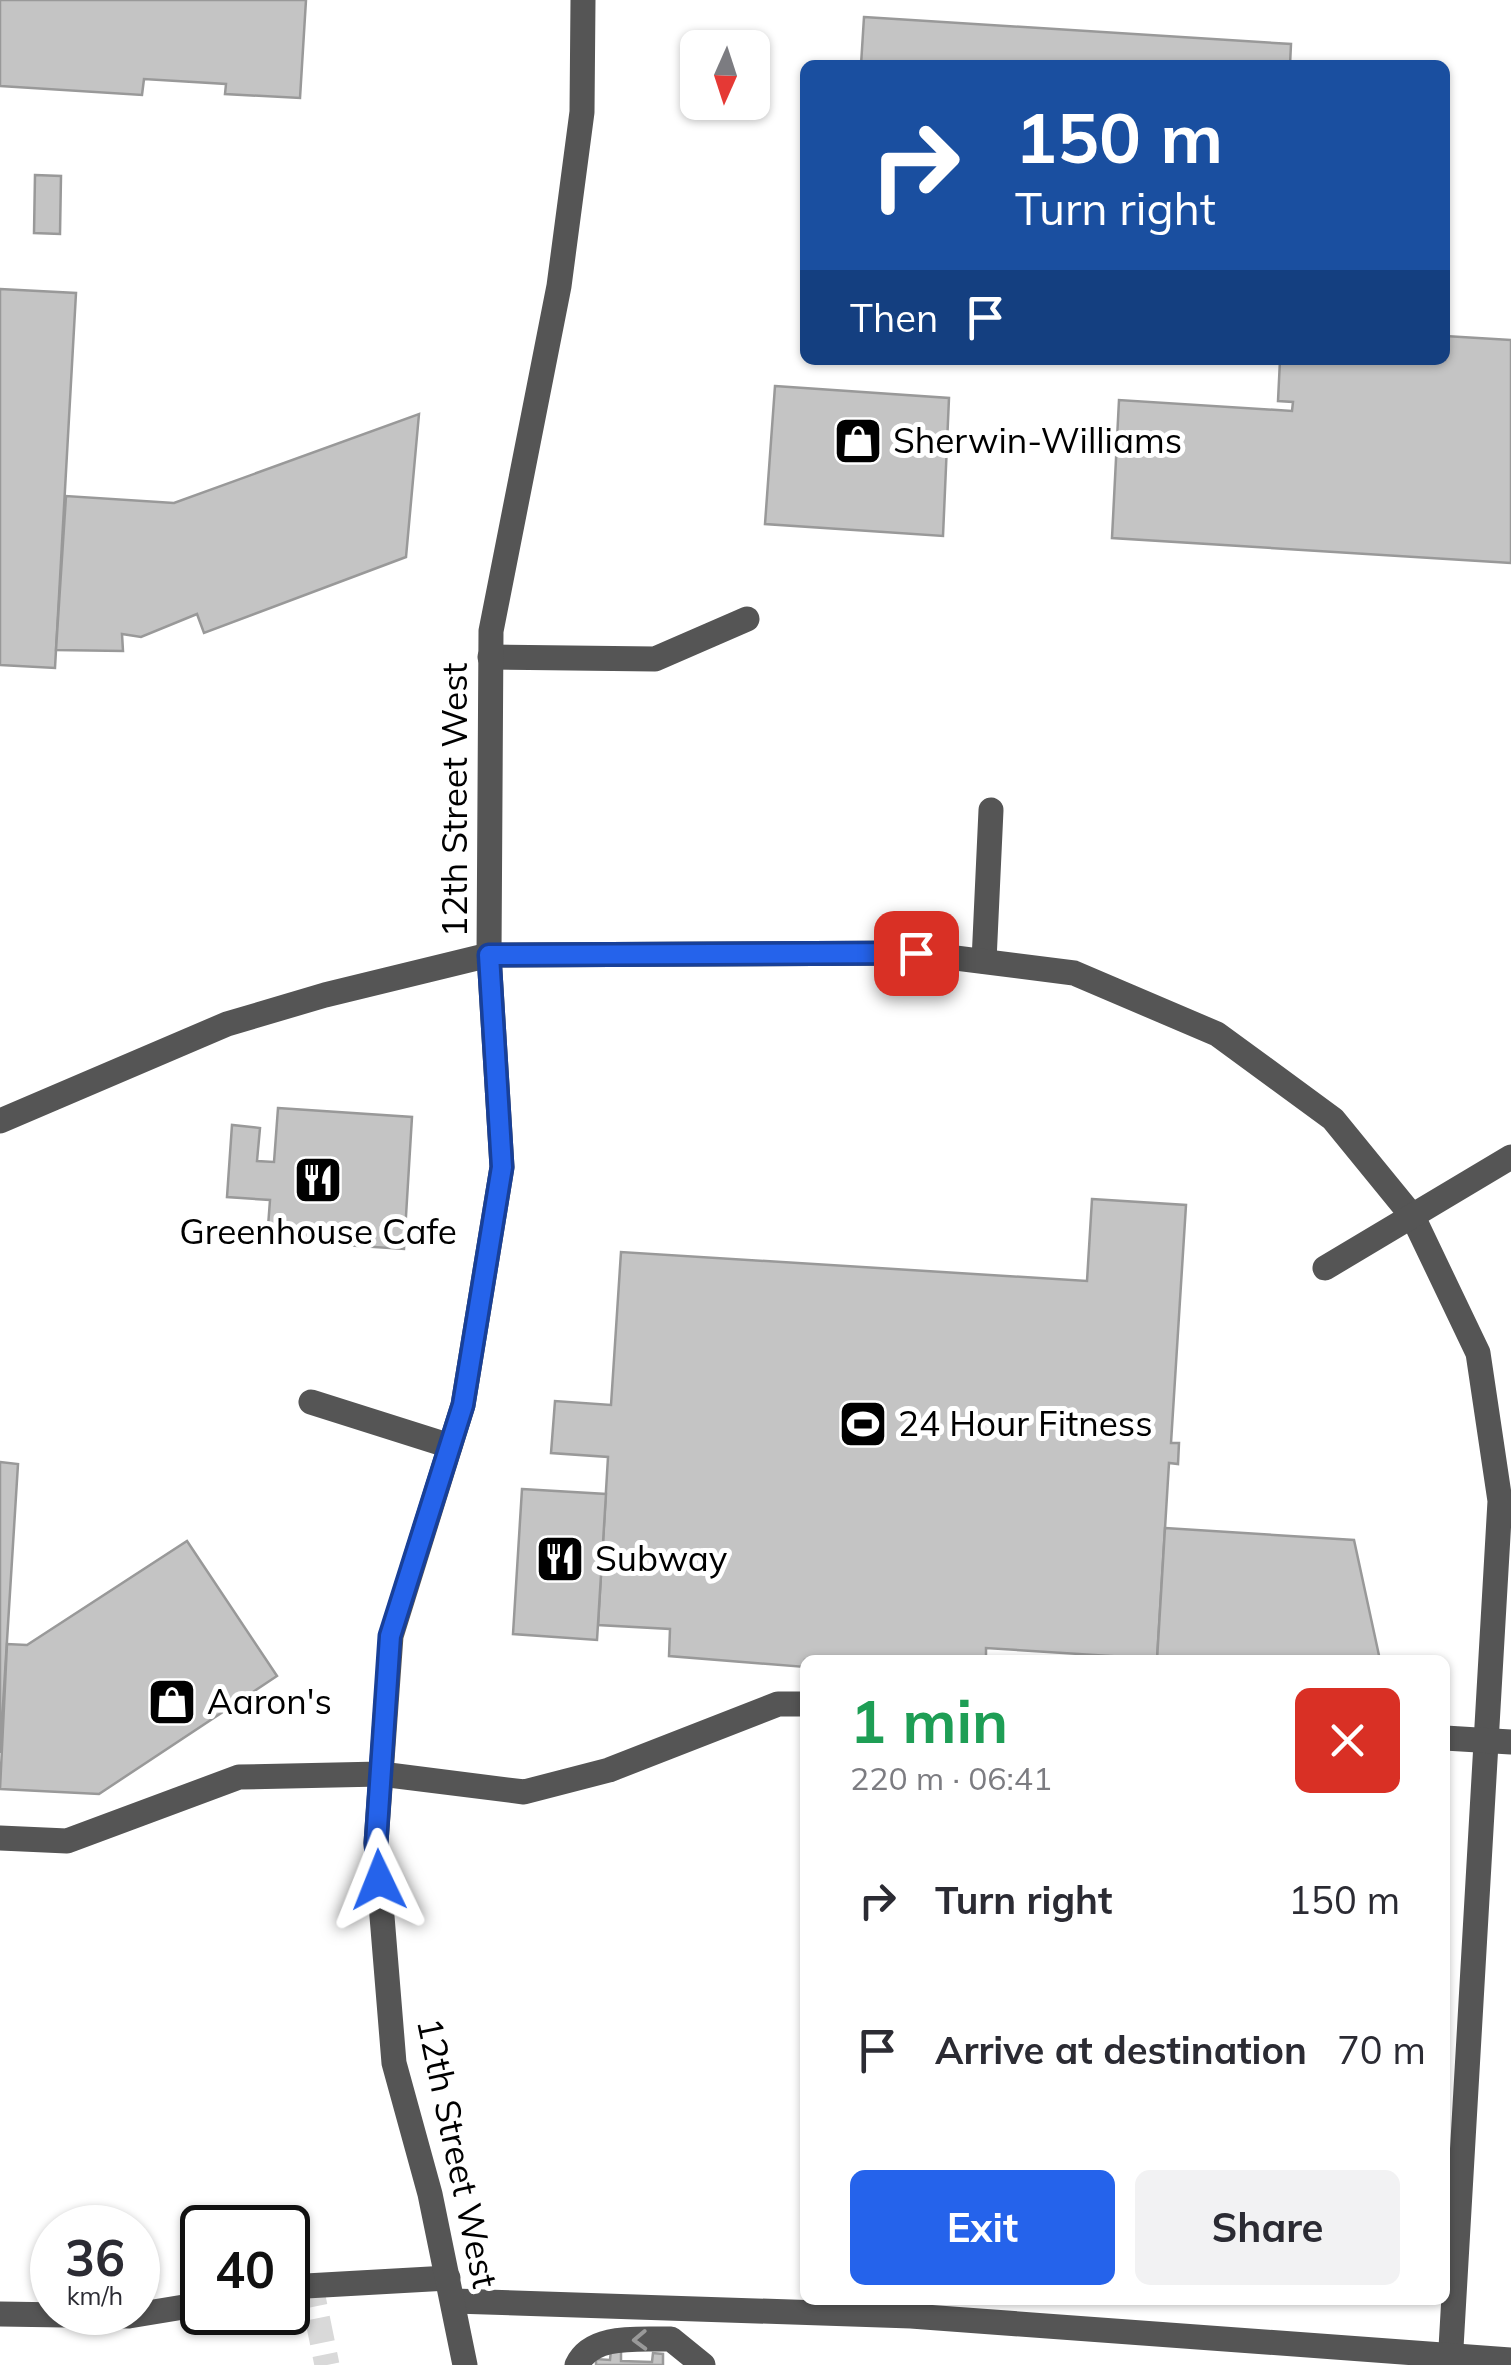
<!DOCTYPE html>
<meta charset="utf-8">
<style>
body{margin:0;font-family:Mulish,sans-serif;background:#f2f2f3;color:#2b2b33;height:100vh;display:flex;flex-direction:column;font-size:38px;white-space:nowrap}
*{box-sizing:border-box;margin:0}
p{font-size:32px;color:#7c7c81}
.icon{flex:none;width:55px;height:55px;fill:none;stroke:currentColor;stroke-width:2;stroke-linecap:round;stroke-linejoin:round}
.map{position:relative;flex:1;overflow:hidden}
.drawer{position:absolute;left:800px;top:1655px;width:650px;height:650px;display:flex;flex-direction:column;background:#fff;border-radius:15px;box-shadow:0 2px 8px #0004}
.drawer>*{flex:none}
.hud{position:absolute;left:800px;top:60px;width:650px;height:305px;border-radius:15px;box-shadow:0 2px 8px #0004;background:#1a4fa0;color:#fff;overflow:hidden}
.needle{width:65px;rotate:183deg}
.controls{position:absolute;left:680px;top:30px;display:grid;gap:20px}
.controls a{display:grid;place-items:center;width:90px;height:90px;border-radius:15px;background:#fff;box-shadow:0 2px 8px #0004;font-size:50px}
.speed{position:absolute;left:30px;top:2205px;display:flex;gap:20px;font-size:50px;font-weight:700;text-align:center}
.speed>*{display:grid;place-content:center;width:130px;height:130px;border-radius:50%;background:#fff;box-shadow:0 2px 8px #0004;line-height:1}
.speed small{font-size:25px;font-weight:400}
.speed .limit{border:5px solid #111;border-radius:15px;background:#fff;color:#111}
.pin{position:absolute;display:grid;place-items:center;width:85px;height:85px;color:#fff;margin:-42px;border-radius:20px;box-shadow:0 5px 15px #0006}
.me{position:absolute;width:110px;margin:-55px;rotate:358deg;stroke-linejoin:round;filter:drop-shadow(0 0 8px #0008)}
.turn{display:flex;align-items:center;gap:35px;height:210px;padding:0 50px;font-size:45px}
.turn .icon{width:130px;height:130px;stroke-width:2.5}
.turn b{display:block;font-size:70px;line-height:85px}
.then{display:flex;align-items:center;height:95px;padding:0 50px;background:#0003;gap:20px;font-size:38px}
.round{display:grid;place-items:center;flex:none;width:105px;height:105px;border-radius:15px;background:#f2f2f3}
.overview{display:flex;align-items:center;justify-content:space-between;height:170px;padding:0 50px}
h1{font-size:60px;font-weight:700;line-height:75px;color:#1e9e55}
.primary-button{display:flex;gap:20px;margin-top:auto;padding:20px 50px}
.primary-button a{flex:1;height:115px;border-radius:15px;background:#2563eb;color:#fff;font-size:40px;font-weight:700;line-height:115px;text-align:center}
.primary-button a+a{background:#f2f2f3;color:#2b2b33}
ul{padding:0;list-style:none}
li{display:flex;align-items:center;gap:30px;height:150px;padding:0 50px}
li div{flex:1}
li b{display:block;font-size:38px}
li em{font-style:normal}
.map>svg:first-child{display:block}
.building{fill:#c4c4c4;stroke:#999;stroke-width:2.5}
.lines{fill:none;stroke-linecap:round;stroke-linejoin:round}
.minor-tunnel{stroke:#d9d9d9;stroke-width:25;stroke-dasharray:25 12;stroke-linecap:butt}
.minor{stroke:#555;stroke-width:25}
.oneway{stroke:#999}
.route-casing{stroke:#184099;stroke-width:25}
.route{stroke:#2563eb;stroke-width:18}
.labels{text-anchor:middle;stroke-width:10;stroke-linejoin:round;paint-order:stroke}
.poi-label{font-size:35px;fill:#000;stroke:#fff;text-anchor:start}
.street-label{font-size:35px;fill:#000;stroke:#fff}
</style>
<div class="map">
<svg width="1511" height="2365" viewBox="0 0 1511 2365">
<rect width="100%" height="100%" fill="#fff"/>
<g class="building">
<polygon points="0,0 306,0 300,98 225,94 226,84 144,79 142,95 0,86"/>
<polygon points="864,17 1291,44 1290,65 861,65"/>
<polygon points="35,175 61,176 60,234 34,233"/>
<polygon points="0,289 76,293 55,668 0,665"/>
<polygon points="1445,336 1511,340 1511,563 1112,538 1119,400 1292,411 1293,402 1278,401 1280,360 1445,360"/>
<polygon points="775,386 949,398 943,536 765,524"/>
<polygon points="419,414 406,557 204,633 197,614 141,637 122,634 123,651 56,650 66,496 174,503"/>
<polygon points="278,1108 412,1117 404,1249 267,1240 270,1200 227,1197 232,1125 260,1128 257,1161 274,1162"/>
<polygon points="1092,1199 1186,1205 1171,1443 1179,1443 1178,1464 1169,1463 1157,1659 986,1648 986,1660 805,1660 805,1667 669,1656 670,1629 598,1625 608,1457 551,1453 555,1401 611,1405 621,1252 1087,1281"/>
<polygon points="0,1462 18,1464 0,1753"/>
<polygon points="522,1489 606,1494 597,1640 513,1634"/>
<polygon points="1165,1528 1354,1540 1380,1660 1157,1660"/>
<polygon points="187,1541 277,1676 99,1794 0,1789 7,1644 27,1645"/>
<polygon points="611,2350 621,2352 621,2361 652,2362 653,2353 663,2354 663,2365 596,2365 596,2359 610,2360"/>
</g>
<g class="lines">
<polyline class="minor-tunnel" points="310,2282 327,2365"/>
<g class="minor">
<polyline points="490,657 655,659 747,619"/>
<polyline points="984,961 991,810"/>
<polyline points="0,1121 227,1024 325,995 489,955 916,953 1074,973 1217,1034 1333,1119 1413,1217 1478,1353 1500,1501 1450,2365"/>
<polyline points="1325,1268 1511,1157"/>
<polyline points="311,1402 450,1446"/>
<polyline points="1445,1738 1511,1742"/>
<polyline points="0,1838 67,1841 239,1777 381,1774 524,1792 609,1770 778,1704 805,1704"/>
<polyline points="288,2287 448,2278"/>
<polyline points="454,2301 911,2316 1511,2360"/>
<polyline points="0,2314 129,2316 202,2304"/>
<polyline points="465,2365 430,2194 394,2063 376,1843 391,1636 463,1405 502,1167 489,955 491,631 559,286 582,112 583,0"/>
<path d="M577,2365C592,2333 641,2340 671,2339L703,2365"/>
</g>
</g>
<defs><path id="oneway-chevron" d="M-2-3.5L2.5 0L-2 3.5" fill="none" stroke-width="1.6" stroke-linecap="round" stroke-linejoin="round" transform="scale(2.5)"/></defs>
<use class="oneway" href="#oneway-chevron" transform="translate(640 2340) rotate(178)"/>
<g class="lines">
<g class="route-casing">
<polyline id="route" points="379,1880 376,1843 390,1636 463,1405 502,1167 489,955 916,953"/>
</g>
<use href="#route" class="route"/>
</g>
<defs>
<g id="shop-square" transform="scale(2.5)"><rect x="-9" y="-9" width="18" height="18" rx="4" fill="#000" stroke="#fff"/><path d="M-5-2.5h2.3a2.7 3.5 0 0 1 5.4 0H5L5.5 6h-11ZM-1.5-2.5h3a1.5 2.3 0 0 0-3 0Z" fill="#fff"/></g>
<g id="restaurant-square" transform="scale(2.5)"><rect x="-9" y="-9" width="18" height="18" rx="4" fill="#000" stroke="#fff"/><path d="M-5-6h1v4h1v-4h1v4h1v-4h1v5L-1.5 .5V6h-2V.5L-5-1ZM5-6V6H3V1.5H1.5Q1.5-4 5-6Z" fill="#fff"/></g>
<g id="stadium-square" transform="scale(2.5)"><rect x="-9" y="-9" width="18" height="18" rx="4" fill="#000" stroke="#fff"/><path d="M0-5a6.5 5 0 1 0 0 10a6.5 5 0 1 0 0-10ZM-3.5-1.8h7v3.6h-7Z" fill="#fff"/></g>
</defs>
<g fill-rule="evenodd">
<use href="#shop-square" x="858" y="441"/>
<use href="#restaurant-square" x="318" y="1180"/>
<use href="#stadium-square" x="863" y="1424"/>
<use href="#restaurant-square" x="560" y="1559"/>
<use href="#shop-square" x="172" y="1702"/>
</g>
<g class="labels">
<g class="poi-label">
<text x="893" y="453">Sherwin-Williams</text>
<text x="318" y="1244" text-anchor="middle">Greenhouse Cafe</text>
<text x="898" y="1436">24 Hour Fitness</text>
<text x="595" y="1571">Subway</text>
<text x="207" y="1714">Aaron's</text>
</g>
<g class="street-label">
<text transform="translate(455 800) rotate(-90)" y="12">12th Street West</text>
<text transform="translate(457 2153) rotate(78)" y="12">12th Street West</text>
</g>
</g>
</svg>
<div class="controls">
<a><svg class="needle" viewBox="-14 -14 28 28"><path d="M0-13l5 13h-10z" fill="#e53935"/><path d="M0 13l5-13h-10z" fill="#7c7c81"/></svg></a>
</div>
<div class="speed"><div>36<small>km/h</small></div><div class="limit">40</div></div>
<div class="pin" style="left:916px;top:953px;background:#d93025"><svg class="icon" aria-label="arrive" viewBox="0 0 24 24"><path d="M6 21V4h12l-3 4 3 4H6"/></svg></div>
<svg class="me" style="left:379px;top:1880px" viewBox="-20 -20 40 40"><path d="M0-17L14 15 0 8-14 15z" fill="#2563eb" stroke="#fff" stroke-width="4"/></svg>
<div class="hud">
<div class="turn"><svg class="icon" aria-label="right" viewBox="0 0 24 24"><path d="M7 20v-9h11M14 6l5 5-5 5"/></svg><div><b>150 m</b>Turn right</div></div>
<div class="then">Then<svg class="icon" aria-label="arrive" viewBox="0 0 24 24"><path d="M6 21V4h12l-3 4 3 4H6"/></svg></div>
</div>
<section class="drawer">
<div class="overview"><div><h1>1 min</h1><p>220 m · 06:41</p></div><a class="round" style="background:#d93025;color:#fff"><svg class="icon" aria-label="close" viewBox="0 0 24 24"><path d="M6 6l12 12M18 6L6 18"/></svg></a></div>
<ul>
<li><svg class="icon" aria-label="right" viewBox="0 0 24 24"><path d="M7 20v-9h11M14 6l5 5-5 5"/></svg><div><b>Turn right</b></div><em>150 m</em></li>
<li><svg class="icon" aria-label="arrive" viewBox="0 0 24 24"><path d="M6 21V4h12l-3 4 3 4H6"/></svg><div><b>Arrive at destination</b></div><em>70 m</em></li>
</ul>
<div class="primary-button"><a>Exit</a><a>Share</a></div>
</section>
</div>
